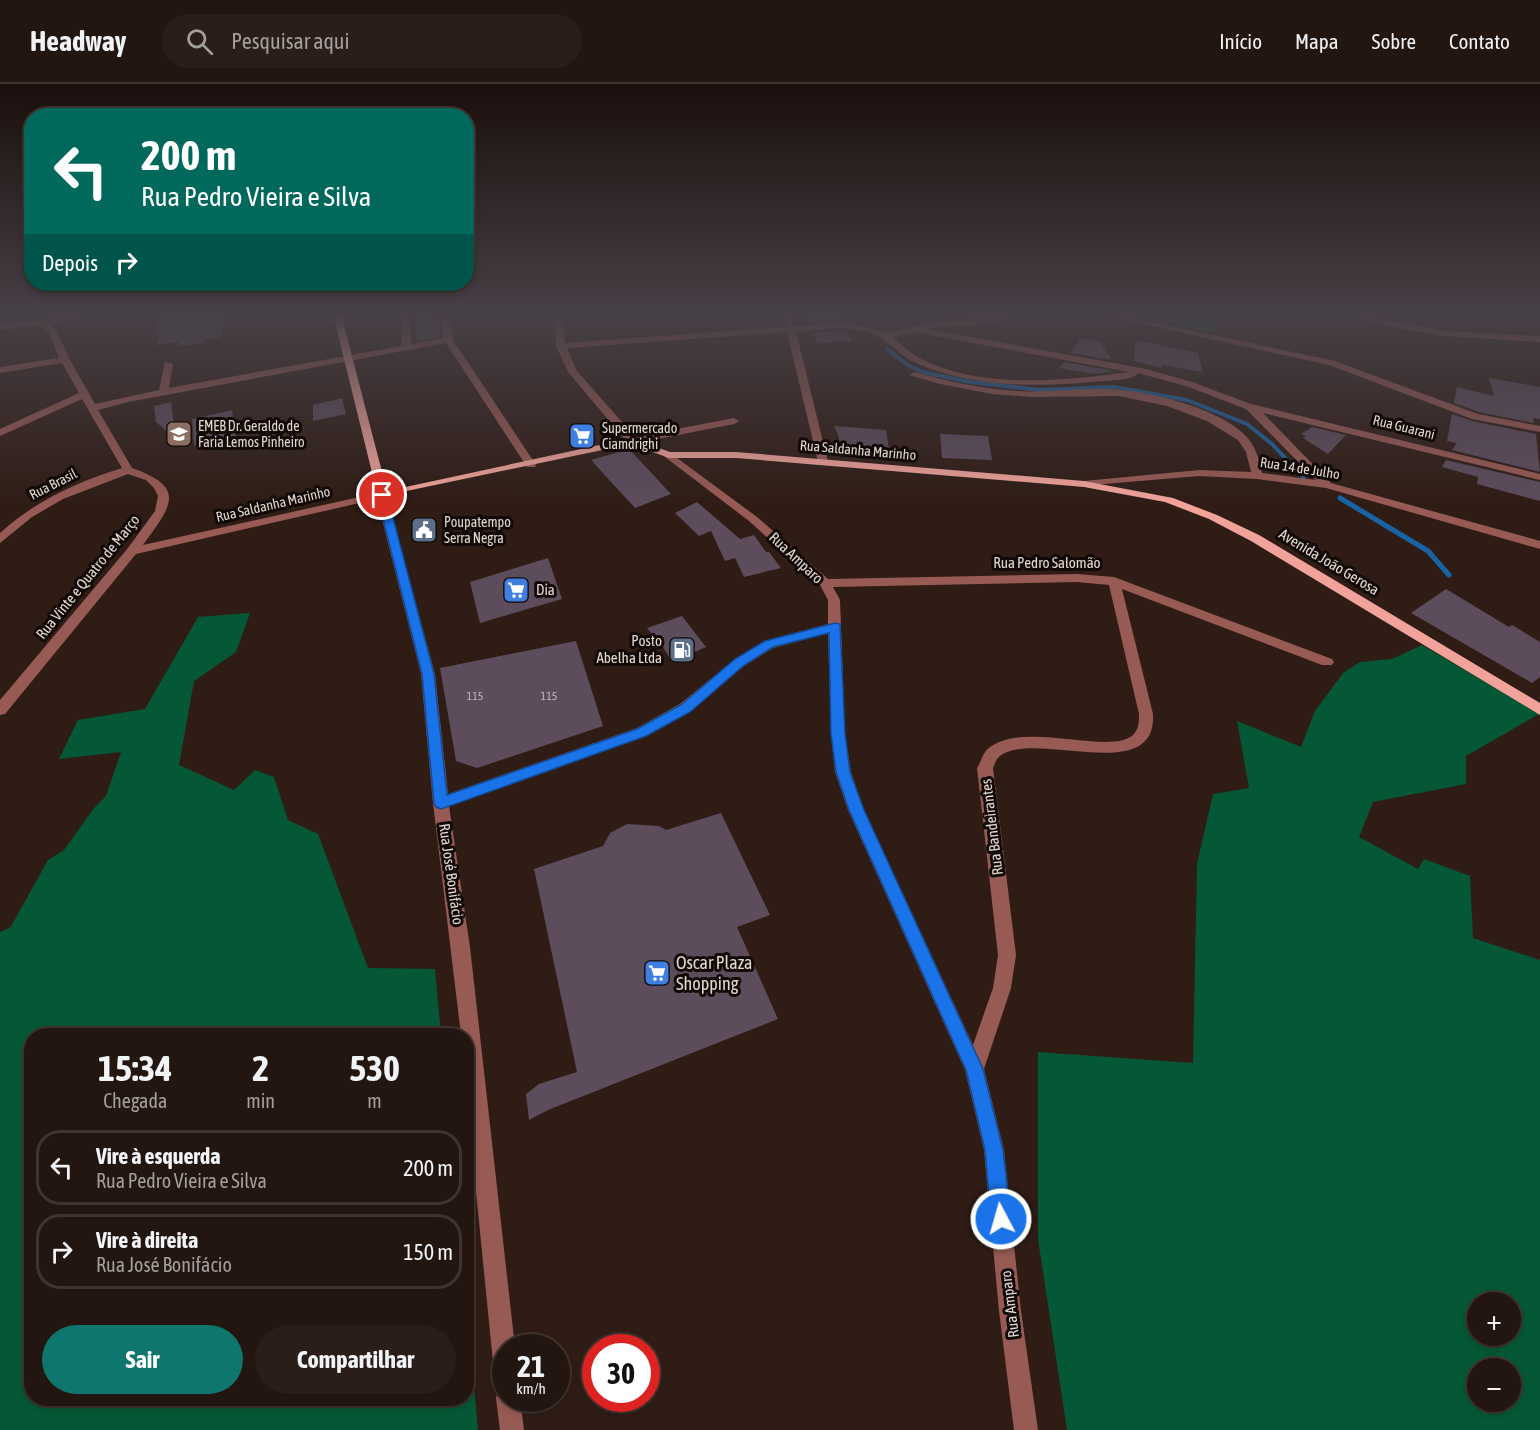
<!DOCTYPE html>
<html lang="pt">
<meta charset="utf-8">
<style>
body{margin:0;font-family:"Asap Condensed",sans-serif;background:#2b1e19;color:#f1f3f6;height:100vh;display:flex;flex-direction:column;font-size:22px;white-space:nowrap}
*{box-sizing:border-box;margin:0}
p{font-size:20px;color:#a39f9f}
.icon{flex:none;width:33px;height:33px;fill:none;stroke:currentColor;stroke-width:2;stroke-linecap:round;stroke-linejoin:round}
.map{position:relative;flex:1;overflow:hidden}
.side{position:absolute;left:24px;top:944px;width:450px;height:378px;display:flex;flex-direction:column;background:#231510;border-radius:24px;box-shadow:0 3px 9px #0003,0 0 0 2px #403430}
.side>*{flex:none}
.banner{position:absolute;left:24px;top:24px;width:450px;height:183px;border-radius:24px;box-shadow:0 3px 9px #0003,0 0 0 2px #403430;background:#00695c;color:#fff;overflow:hidden}
.controls{position:absolute;left:1467px;top:1208px;display:grid;gap:12px}
.controls a{display:grid;place-items:center;width:54px;height:54px;border-radius:50%;background:#231510;box-shadow:0 3px 9px #0003,0 0 0 2px #403430;font-size:30px}
.speed{position:absolute;left:492px;top:1250px;display:flex;gap:12px;font-size:30px;font-weight:700;text-align:center}
.speed>*{display:grid;place-content:center;width:78px;height:78px;border-radius:50%;background:#231510;box-shadow:0 3px 9px #0003,0 0 0 2px #403430;line-height:1}
.speed small{font-size:15px;font-weight:400}
.speed .limit{border:9px solid #d22;background:#fff;color:#111}
.pin{position:absolute;display:grid;place-items:center;width:51px;height:51px;color:#fff;margin:-26px;border:3px solid #fff;border-radius:50%;box-shadow:0 2px 6px #0007}
.me{position:absolute;width:66px;margin:-33px;rotate:354deg;stroke-linejoin:round;filter:drop-shadow(0 0 4px #0008)}
.turn{display:flex;align-items:center;gap:21px;height:126px;padding:0 18px;font-size:27px}
.turn .icon{width:78px;height:78px;stroke-width:2.5}
.turn b{display:block;font-size:42px;line-height:51px}
.then{display:flex;align-items:center;height:57px;padding:0 18px;background:#0003;gap:12px;font-size:22px}
.eta{display:flex;justify-content:space-evenly;align-items:center;height:102px;text-align:center}
.eta b{font-size:36px;font-weight:700;line-height:42px}
.cta{display:flex;gap:12px;margin-top:auto;padding:12px 18px}
.cta a{flex:1;height:69px;border-radius:36px;background:#0f766e;color:#fff;font-size:24px;font-weight:700;line-height:69px;text-align:center}
.cta a+a{background:#2b1e19;color:#f1f3f6}
ul{padding:0;list-style:none}
li{display:flex;align-items:center;gap:18px;height:75px;margin:0 12px 9px;padding:0 6px;border:3px solid #403430;border-radius:24px}
li div{flex:1}
li b{display:block;font-size:22px}
li em{font-style:normal}
header{display:flex;align-items:center;gap:36px;box-sizing:border-box;height:84px;padding:0 30px;background:#231510;border-bottom:2px solid #403430}
header strong{font-size:28px}
nav{display:flex;gap:33px;margin-inline-start:auto;font-size:21px}
.search{width:420px;height:54px;background:#2b1e19;display:flex;align-items:center;gap:15px;box-sizing:border-box;padding:0 21px;border-radius:33px;color:#a39f9f;font-size:22px}
.map>svg:first-child{display:block}
.green{fill:#055835;fill-rule:evenodd}
.lines{fill:none;stroke-linecap:round;stroke-linejoin:round}
.stream-far1{stroke:#1763a4;stroke-width:4}
.stream{stroke:#1763a4;stroke-width:5}
.building{fill:#5c4c5c}
.minor{fill:#985a54;fill-rule:evenodd}
.major{fill:#f1a39b;fill-rule:evenodd}
.route{fill:#1a73e8;stroke:#114b97;stroke-width:1.5}
.labels{text-anchor:middle;stroke-width:6;stroke-linejoin:round;paint-order:stroke}
.number-label{font-size:12px;fill:#c2b4b4}
.far-poi-label{font-size:14px;fill:#e4d7d2;stroke:#110906;text-anchor:start}
.far-street-label{font-size:14px;fill:#e4d7d2;stroke:#110906}
.street-label{font-size:15px;fill:#e4d7d2;stroke:#110906}
.poi-label{font-size:15px;fill:#e4d7d2;stroke:#110906;text-anchor:start}
.near-poi-label{font-size:18px;fill:#e4d7d2;stroke:#110906;text-anchor:start}
</style>
<header>
<strong>Headway</strong>
<div class="search"><svg class="icon" aria-label="search" viewBox="0 0 24 24"><circle cx="10" cy="10" r="6"/><path d="M15 15l6 6"/></svg>Pesquisar aqui</div>
<nav><a>Início</a><a>Mapa</a><a>Sobre</a><a>Contato</a></nav>
</header>
<div class="map">
<svg width="1540" height="1346" viewBox="0 0 1540 1346">
<rect width="100%" height="100%" fill="#2f1c15"/>
<g class="green">
<polygon points="1160,230 1183,230 1218,238 1214,249 1157,237"/>
<polygon points="250,529 236,568 194,597 179,681 234,706 255,686 274,693 288,736 318,750 368,884 435,885 441,951 32,951 32,1314 466,1314 467,1226 478,1346 0,1346 0,848 10,844 48,776 64,766 94,724 106,712 121,668 59,675 78,636 145,625 198,533"/>
<path d="M1422,561L1539,630L1466,672V700L1373,718L1359,753L1418,785L1424,775L1470,792L1473,854L1540,876V1346H1067L1038,1155V968L1193,979L1197,780L1213,710L1249,704L1237,637L1301,663L1315,627L1343,589L1360,578L1392,575ZM1478,1218H1510V1251H1478ZM1478,1284H1510V1317H1478Z"/>
</g>
<g class="lines">
<polyline class="stream-far1" points="887,265 909,282 923,288 970,298 1041,306 1114,303 1187,316 1247,340 1272,360 1304,394"/>
<polyline class="stream" points="1340,414 1428,467 1449,491"/>
</g>
<g class="building">
<polygon points="227,230 220,254 205,255 204,259 178,262 180,258 156,261 160,252 154,252 162,231"/>
<polygon points="415,230 438,230 441,252 417,257"/>
<polygon points="806,230 837,230 841,236 810,239"/>
<polygon points="846,247 852,257 818,259 813,248"/>
<polygon points="1081,254 1100,258 1112,276 1070,269"/>
<polygon points="1136,256 1198,269 1203,288 1162,281 1161,284 1134,277"/>
<polygon points="1064,278 1114,287 1094,290 1059,284"/>
<polygon points="1489,294 1540,303 1540,335 1533,334 1534,339 1479,328 1454,319 1457,303 1494,312"/>
<polygon points="342,314 346,330 313,337 313,321"/>
<polygon points="171,318 176,355 156,338 154,322"/>
<polygon points="232,326 236,353 194,362 192,335"/>
<polygon points="1452,330 1472,337 1536,350 1540,388 1452,366 1457,359 1447,357"/>
<polygon points="834,342 886,346 889,365 839,362 839,353"/>
<polygon points="1312,343 1346,351 1328,370 1303,354 1306,352 1301,350"/>
<polygon points="940,350 988,352 992,376 942,374"/>
<polygon points="629,365 671,410 635,424 591,376"/>
<polygon points="1446,376 1540,398 1540,417 1477,400 1478,393 1442,383"/>
<polygon points="697,418 740,455 754,451 766,468 769,468 781,484 744,493 735,474 725,477 711,447 699,452 675,429"/>
<polygon points="548,474 562,515 480,539 470,498"/>
<polygon points="1446,505 1509,543 1512,541 1540,558 1540,593 1532,599 1411,529"/>
<polygon points="682,532 706,563 672,578 659,556 657,557 647,544"/>
<polygon points="576,557 603,642 477,684 456,677 440,584"/>
<polygon points="721,729 770,831 737,843 778,935 548,1026 529,1036 526,1010 539,1000 577,988 534,785 603,762 610,749 627,740 659,742 666,746"/>
</g>
<g class="lines">
<g class="minor">
<path d="M79,230H105L48,240L56,245L70,276L95,320L159,306L165,278L173,280L169,304L401,262L403,230H411V260L443,254V230H451L453,256L536,381L535,383H527L446,259L128,318L98,326L132,384C189,404 170,423 143,461L382,408L386,409L435,590L448,710L637,644L680,620L734,576L764,557L828,540V516L820,501L749,437L665,373L664,371L669,368L757,433L828,495L1077,490L1114,493L1332,575L1334,578L1332,581H1322L1122,505L1153,630C1157,703 1034,645 1000,672C996,675 995,680 993,684L1016,871L1011,904L984,985L1004,1066L1021,1227L1038,1346H1014L999,1227L984,1066L965,986L848,726L835,688L831,650L828,549L773,564L744,582L690,628L647,652L449,722L470,863L515,1263H506V1300L498,1296L494,1288L466,1008V951H461L433,719L421,590L377,415L136,470L5,630L0,631V616L128,464L155,427L158,412L154,404L146,396L128,390L63,415L32,433L0,459V449C35,417 77,398 122,384L82,315L0,352V345L79,309L62,279L0,289V283L59,274L48,247L37,241L0,246V240ZM1077,498L1109,501L1139,630C1139,638 1139,645 1133,651C1110,672 1023,636 989,664C983,668 981,678 977,684L998,871L993,904L973,961L864,726L851,688L845,650L840,516L833,503Z"/>
<path d="M555,230H563L565,259L786,243L783,230H791L794,242L848,238L887,249L944,236L1015,230C995,244 952,240 927,245L1146,285L1192,298L1251,320L1540,390V396L1263,329L1331,399L1540,457V465L1326,404L1257,395L1199,392L1080,402L1078,400L1084,397L1199,386L1251,388L1246,368L1238,356L1207,337L1167,322L1119,312L1031,313L992,310L940,300L909,291L914,288C948,297 982,305 1017,307C1048,309 1078,304 1109,305C1148,307 1218,323 1246,352C1256,363 1259,375 1262,389L1316,396L1246,325L1186,302L1138,289C1133,296 1114,296 1104,297C1042,303 977,305 918,280C898,272 887,252 864,247C842,241 818,246 796,248L828,378L823,381L818,378L787,248L567,264L577,287L635,353L734,334L739,337L734,340L632,360L628,359L568,288L556,262ZM914,248L1129,288C1065,297 977,306 918,273C909,268 901,260 893,253Z"/>
<polygon points="1097,230 1114,230 1335,277 1478,330 1540,342 1540,348 1472,335 1329,281"/>
<polygon points="1345,230 1360,230 1443,247 1540,252 1540,258 1443,252 1397,244"/>
<polygon points="506,1303 506,1314 520,1314 524,1346 500,1346 496,1314 499,1305"/>
</g>
<polygon class="major" points="333,230 341,230 387,407 632,354 670,368 736,368 1084,397 1173,414 1217,431 1259,451 1540,619 1540,631 1251,457 1209,435 1165,418 1084,403 736,374 669,374 631,360 378,413"/>
</g>
<linearGradient id="sky" x2="0" y2="1"><stop stop-color="#1a0f0c"/><stop offset="0.55" stop-color="#474046"/><stop offset="1" stop-color="#474046" stop-opacity="0"/></linearGradient>
<rect width="1540" height="419" fill="url(#sky)"/>
<polygon class="route" points="382,408 387,411 434,590 447,711 637,645 681,621 735,575 765,557 835,539 840,540 845,650 850,688 864,726 983,985 1003,1066 1011,1135 1008,1142 1001,1145 994,1142 991,1135 985,1066 966,986 849,726 836,688 831,650 829,549 773,563 743,582 690,628 646,652 441,725 436,723 434,719 422,590 377,411"/>
<defs>
<g id="school-square" transform="scale(1.35)"><rect x="-9" y="-9" width="18" height="18" rx="4" fill="#8d6e63" stroke="#110906"/><path d="M0-5L7-2L0 1L-7-2ZM-4 1L0 2.5L4 1V4Q0 6-4 4Z" fill="#fff"/></g>
<g id="supermarket-square" transform="scale(1.35)"><rect x="-9" y="-9" width="18" height="18" rx="4" fill="#3f7fe0" stroke="#110906"/><path d="M-6-5.5h2.5l.6 2H6L4.5 2H-2.5L-4.4-4H-6ZM-1.5 3.2a1.3 1.3 0 1 0 .1 0ZM3 3.2a1.3 1.3 0 1 0 .1 0Z" fill="#fff"/></g>
<g id="civic-square" transform="scale(1.35)"><rect x="-9" y="-9" width="18" height="18" rx="4" fill="#5c6f8a" stroke="#110906"/><path d="M-.6-6.5H3V-4.5H.6V-3L4-1V1h2V6H-6V1h2V-1L-.6-3ZM-1.2 2.5V6h2.4V2.5Z" fill="#fff"/></g>
<g id="fuel-square" transform="scale(1.35)"><rect x="-9" y="-9" width="18" height="18" rx="4" fill="#5c6f8a" stroke="#110906"/><path d="M-5.5-6h7V0h2V4h1.3V-2.5L3-4.5l.8-.8L6-3V5H2.5V1h-1V6h-7ZM-4.2-4.7v3.2H.2V-4.7Z" fill="#fff"/></g>
</defs>
<g fill-rule="evenodd">
<use href="#school-square" x="179" y="350"/>
<use href="#supermarket-square" x="582" y="352"/>
<use href="#civic-square" x="424" y="446"/>
<use href="#supermarket-square" x="516" y="506"/>
<use href="#fuel-square" x="682" y="566"/>
<use href="#supermarket-square" x="657" y="889"/>
</g>
<g class="labels">
<g class="number-label">
<text x="475" y="616">115</text>
<text x="549" y="616">115</text>
</g>
<g class="far-poi-label">
<text x="198" y="347">EMEB Dr. Geraldo de<tspan x="198" dy="16">Faria Lemos Pinheiro</tspan></text>
<text x="602" y="349">Supermercado<tspan x="602" dy="16">Ciamdrighi</tspan></text>
<text x="444" y="443">Poupatempo<tspan x="444" dy="16">Serra Negra</tspan></text>
</g>
<g class="far-street-label">
<text transform="translate(1404 343) rotate(14)" y="5">Rua Guarani</text>
<text transform="translate(858 366) rotate(5)" y="5">Rua Saldanha Marinho</text>
<text transform="translate(1300 384) rotate(9)" y="5">Rua 14 de Julho</text>
<text transform="translate(53 400) rotate(-27)" y="5">Rua Brasil</text>
<text transform="translate(273 420) rotate(-13)" y="5">Rua Saldanha Marinho</text>
</g>
<g class="street-label">
<text transform="translate(796 474) rotate(43)" y="5">Rua Amparo</text>
<text transform="translate(1329 478) rotate(31)" y="5">Avenida João Gerosa</text>
<text x="1047" y="484">Rua Pedro Salomão</text>
<text transform="translate(88 493) rotate(-51)" y="5">Rua Vinte e Quatro de Março</text>
<text transform="translate(992 743) rotate(-97)" y="5">Rua Bandeirantes</text>
<text transform="translate(451 790) rotate(82)" y="5">Rua José Bonifácio</text>
<text transform="translate(1010 1220) rotate(-97)" y="5">Rua Amparo</text>
</g>
<g class="poi-label">
<text x="536" y="511">Dia</text>
<text x="662" y="562" text-anchor="end">Posto<tspan x="662" dy="17">Abelha Ltda</tspan></text>
</g>
<g class="near-poi-label">
<text x="676" y="885">Oscar Plaza<tspan x="676" dy="21">Shopping</tspan></text>
</g>
</g>
</svg>
<div class="controls">
<a>+</a>
<a>−</a>
</div>
<div class="speed"><div>21<small>km/h</small></div><div class="limit">30</div></div>
<div class="pin" style="left:382px;top:411px;background:#d93025"><svg class="icon" aria-label="arrive" viewBox="0 0 24 24"><path d="M6 21V4h12l-3 4 3 4H6"/></svg></div>
<svg class="me" style="left:1001px;top:1135px" viewBox="-20 -20 40 40"><circle r="17" fill="#1a73e8" stroke="#fff" stroke-width="3"/><path d="M0-11L8 9 0 5-8 9z" fill="#fff"/></svg>
<div class="banner">
<div class="turn"><svg class="icon" aria-label="left" viewBox="0 0 24 24"><path d="M17 20v-9H6M10 6l-5 5 5 5"/></svg><div><b>200 m</b>Rua Pedro Vieira e Silva</div></div>
<div class="then">Depois<svg class="icon" aria-label="right" viewBox="0 0 24 24"><path d="M7 20v-9h11M14 6l5 5-5 5"/></svg></div>
</div>
<section class="side">
<div class="eta">
<div><b>15:34</b><p>Chegada</p></div>
<div><b>2</b><p>min</p></div>
<div><b>530</b><p>m</p></div>
</div>
<ul>
<li><svg class="icon" aria-label="left" viewBox="0 0 24 24"><path d="M17 20v-9H6M10 6l-5 5 5 5"/></svg><div><b>Vire à esquerda</b><p>Rua Pedro Vieira e Silva</p></div><em>200 m</em></li>
<li><svg class="icon" aria-label="right" viewBox="0 0 24 24"><path d="M7 20v-9h11M14 6l5 5-5 5"/></svg><div><b>Vire à direita</b><p>Rua José Bonifácio</p></div><em>150 m</em></li>
</ul>
<div class="cta"><a>Sair</a><a>Compartilhar</a></div>
</section>
</div>
